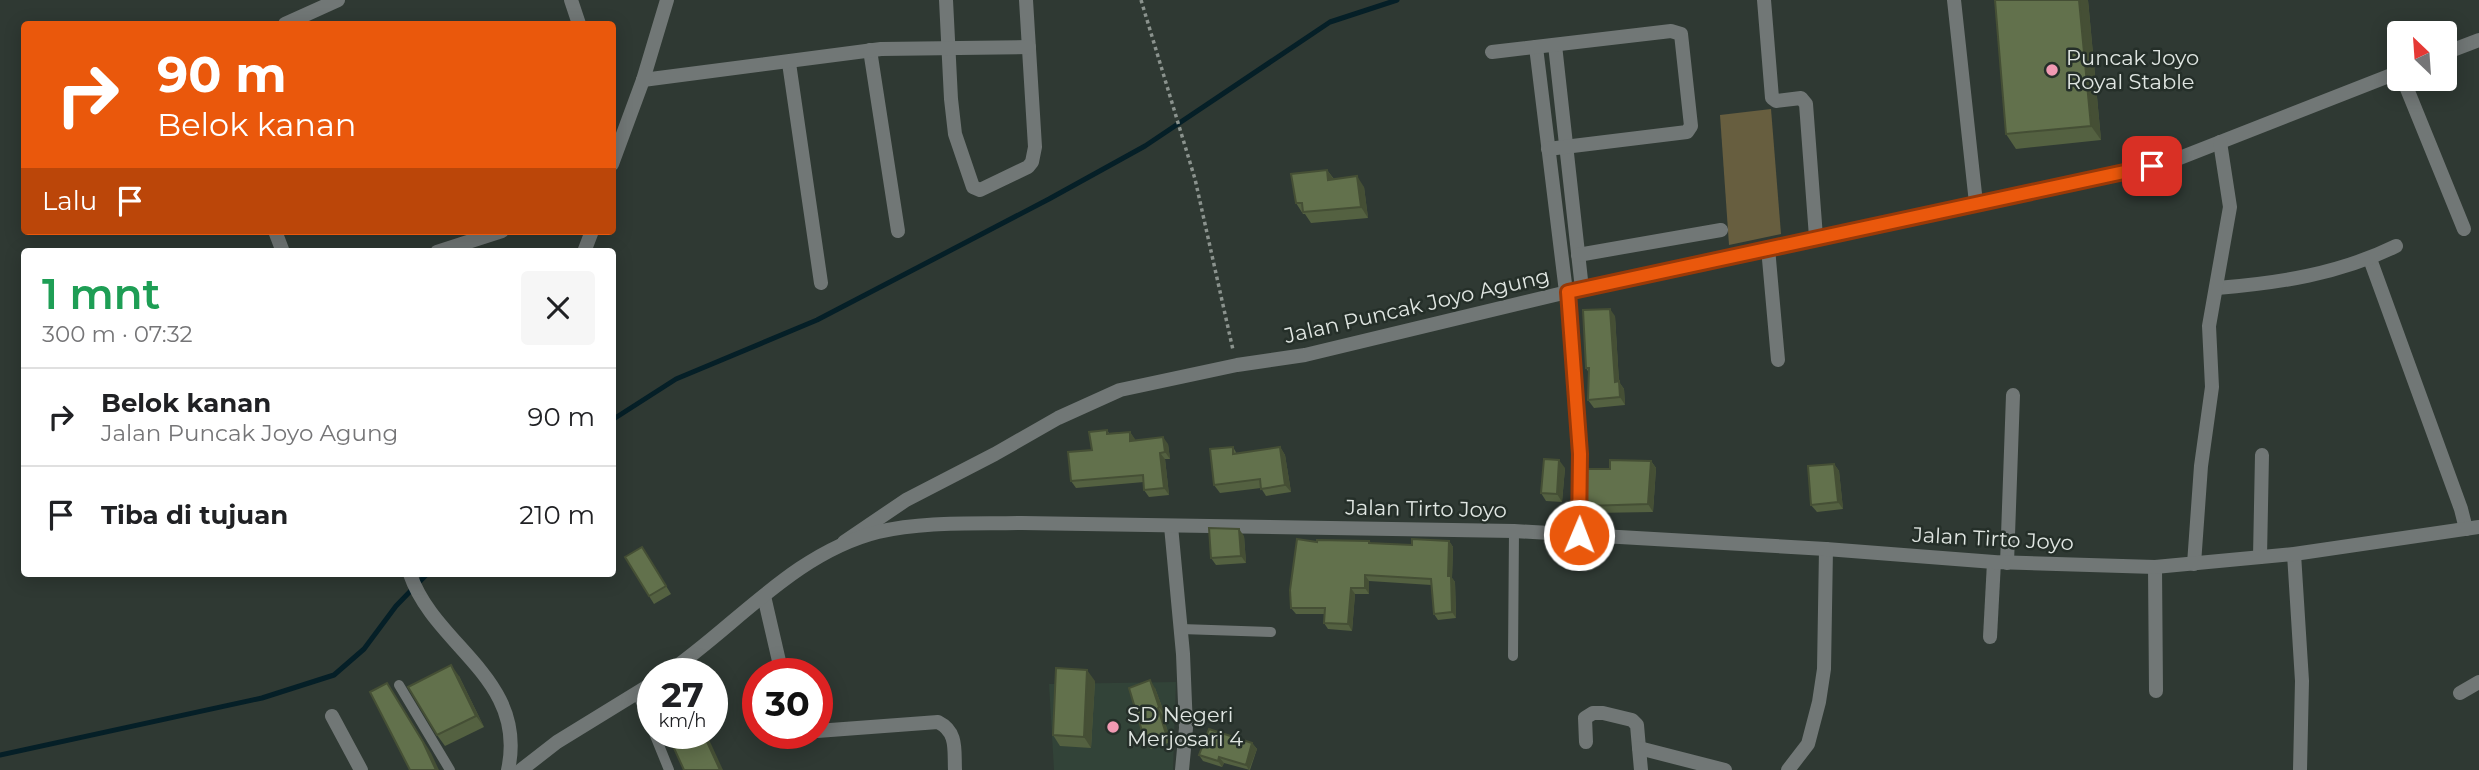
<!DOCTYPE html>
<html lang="id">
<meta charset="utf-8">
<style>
body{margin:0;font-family:Montserrat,sans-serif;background:#f6f6f6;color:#202124;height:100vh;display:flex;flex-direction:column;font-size:26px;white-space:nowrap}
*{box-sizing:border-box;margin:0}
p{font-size:23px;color:#757577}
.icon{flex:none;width:38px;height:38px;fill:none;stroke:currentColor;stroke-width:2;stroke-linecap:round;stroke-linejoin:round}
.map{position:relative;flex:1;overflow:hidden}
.drawer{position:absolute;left:21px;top:248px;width:595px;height:329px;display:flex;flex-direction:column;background:#fff;border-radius:7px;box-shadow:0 4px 18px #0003}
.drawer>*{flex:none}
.guide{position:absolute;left:21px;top:21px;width:595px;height:214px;border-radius:7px;box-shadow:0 4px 18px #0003;background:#ea580c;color:#fff;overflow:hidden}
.needle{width:46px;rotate:335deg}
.buttons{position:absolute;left:2387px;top:21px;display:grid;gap:14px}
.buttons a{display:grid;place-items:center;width:70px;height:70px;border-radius:7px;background:#fff;box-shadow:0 4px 18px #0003;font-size:35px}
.speed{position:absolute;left:637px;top:658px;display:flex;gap:14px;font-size:35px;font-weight:700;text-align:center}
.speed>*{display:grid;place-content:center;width:91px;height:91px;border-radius:50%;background:#fff;box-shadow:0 4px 18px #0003;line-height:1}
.speed small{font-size:18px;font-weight:400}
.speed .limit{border:10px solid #d22;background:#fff;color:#111}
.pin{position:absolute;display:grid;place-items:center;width:60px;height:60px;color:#fff;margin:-30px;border-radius:14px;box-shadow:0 4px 10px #0006}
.me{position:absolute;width:77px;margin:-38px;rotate:1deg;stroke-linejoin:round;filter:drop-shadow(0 0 5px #0008)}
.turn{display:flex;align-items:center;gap:24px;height:147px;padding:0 21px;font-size:32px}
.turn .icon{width:91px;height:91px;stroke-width:2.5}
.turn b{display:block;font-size:49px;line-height:60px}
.then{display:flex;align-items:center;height:66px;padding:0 21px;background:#0003;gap:14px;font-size:26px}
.round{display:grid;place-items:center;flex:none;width:74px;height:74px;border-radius:7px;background:#f6f6f6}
.summary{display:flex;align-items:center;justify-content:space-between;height:119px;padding:0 21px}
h1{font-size:42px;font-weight:600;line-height:52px;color:#1e9e55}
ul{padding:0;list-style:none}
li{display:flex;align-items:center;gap:21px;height:98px;padding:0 21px;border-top:2px solid #e0e0e0}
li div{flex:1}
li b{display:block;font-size:26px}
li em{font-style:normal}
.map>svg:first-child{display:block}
.built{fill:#324338}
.green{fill:#675e3f}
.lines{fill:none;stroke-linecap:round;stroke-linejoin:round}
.stream{stroke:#051f27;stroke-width:5}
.path{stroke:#8b938e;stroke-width:3.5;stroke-dasharray:3.5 3.5;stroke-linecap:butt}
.service{stroke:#717776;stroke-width:10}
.minor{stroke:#717776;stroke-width:14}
.tertiary{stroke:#717776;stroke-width:14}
.wall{fill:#546141}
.shaded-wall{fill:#454f35}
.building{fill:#62714c;stroke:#454f35;stroke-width:2}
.route-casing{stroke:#983908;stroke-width:18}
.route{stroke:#ea580c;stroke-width:12}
.poi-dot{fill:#f19ab3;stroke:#252f29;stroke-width:2.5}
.labels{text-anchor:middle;stroke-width:5;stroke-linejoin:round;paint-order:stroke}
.poi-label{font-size:21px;fill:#e0e6e2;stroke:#252f29;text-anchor:start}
.street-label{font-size:21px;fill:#e0e6e2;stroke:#252f29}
</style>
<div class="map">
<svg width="2479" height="770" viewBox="0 0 2479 770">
<rect width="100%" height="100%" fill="#2f3933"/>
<polygon class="built" points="1176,682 1173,770 1054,770 1049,684"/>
<polygon class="green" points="1771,109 1781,234 1729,245 1720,115"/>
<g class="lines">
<g class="stream">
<polyline points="612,420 676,379 817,320 1049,199 1145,146 1330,22 1397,0"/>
<polyline points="0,755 262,698 334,675 364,649 396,606 427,574"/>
</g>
<polyline class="path" points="1141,0 1195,179 1233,350"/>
<g class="service">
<polyline points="1181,629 1271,632"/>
<polyline points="1513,656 1514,531"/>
<polyline points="399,685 450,770"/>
<polyline points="637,693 653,731"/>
<polyline points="654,733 669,770"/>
</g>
<g class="minor">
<polyline points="571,0 579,24"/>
<polyline points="946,0 951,99 955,134 973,187 980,190 1028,167 1032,162 1035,147 1026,0"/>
<polyline points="1764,0 1772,98 1776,101 1801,98 1806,104 1816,237"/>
<polyline points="1954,0 1976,203"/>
<polyline points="285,24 338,0"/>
<polyline points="1555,45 1582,289"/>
<polyline points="1536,47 1566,292"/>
<polyline points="870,50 898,231"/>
<polyline points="1492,52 1671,31 1681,34 1691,126 1687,132 1548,149"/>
<polyline points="2445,53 2479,40"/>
<polyline points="789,63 821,283"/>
<polyline points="2403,79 2464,229"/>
<polyline points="643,80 881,49 1029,47"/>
<polyline points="612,164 643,80 667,0"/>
<polyline points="275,231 283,252"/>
<polyline points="1768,248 1778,360"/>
<polyline points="437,252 502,231"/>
<polyline points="584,252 592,231"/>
<polyline points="1578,255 1721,230"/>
<polyline points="2370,259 2461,509 2466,529"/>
<path d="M2217,288C2279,283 2339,274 2396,246"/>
<polyline points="1568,292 1580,455 1579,535"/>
<polyline points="1171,526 1183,654 1186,728 1182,770"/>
<polyline points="844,542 906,500 995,454 1058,418 1120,390 1237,365 1305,355 1559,294 2152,166 2172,161 2399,72"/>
<polyline points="2294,554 2302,681 2300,770"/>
<polyline points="2260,557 2262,455"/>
<polyline points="2007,563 2013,395"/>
<polyline points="2194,564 2201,466 2212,387 2209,326 2230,207 2220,142"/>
<polyline points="2155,567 2156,691"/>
<path d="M410,574C435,647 528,678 508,770"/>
<polyline points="764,596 782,674"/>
<polyline points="1990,637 1994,562"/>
<polyline points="2460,693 2479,682"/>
<polyline points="332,716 361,770"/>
<path d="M817,731L938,722C958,732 954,750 955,770"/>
<polyline points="1586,742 1585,718 1593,713 1603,713 1632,720 1637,725 1639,748"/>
<polyline points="1641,770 1639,748 1725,770"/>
<polyline points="1788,770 1808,744 1819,702 1824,669 1826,549"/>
</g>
<g class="tertiary">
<path d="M666,674C735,627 794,553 878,532C924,521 975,524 1022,523L1514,531L1826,549L1994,562L2155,567L2294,554L2479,527"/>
<polyline points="521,770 557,742 653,683"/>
</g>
</g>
<g class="wall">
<polygon points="1995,0 2088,0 2101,140 2016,149 2006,134"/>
<polygon points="1327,170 1334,179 1364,187 1368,218 1311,223 1305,214 1303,214 1296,203"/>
<polygon points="1615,316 1619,382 1624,389 1625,405 1594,408 1588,400 1589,373 1586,368"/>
<polygon points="1107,430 1109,433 1130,432 1135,440 1168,444 1170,459 1165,459 1169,495 1149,497 1144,490 1144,482 1076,488 1071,481 1092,450"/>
<polygon points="1233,447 1237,454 1280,447 1285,455 1291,492 1266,496 1261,488 1220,493 1214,485"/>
<polygon points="1651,461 1656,468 1653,512 1592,513 1586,506 1610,469"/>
<polygon points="1834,464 1839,471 1843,509 1817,512 1811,505"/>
<polygon points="1565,468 1562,502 1546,501 1541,493"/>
<polygon points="1244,536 1246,563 1216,565 1211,558"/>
<polygon points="1369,541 1371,543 1412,545 1449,541 1453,547 1452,578 1455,582 1456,618 1438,620 1434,614 1431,585 1369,581 1369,594 1355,594 1352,631 1328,629 1324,623 1325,614 1296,614 1291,608"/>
<polygon points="642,547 671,594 654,604 649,596"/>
<polygon points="459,676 484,727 445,746 437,735"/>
<polygon points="1095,681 1091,748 1060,746 1053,735"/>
<polygon points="1155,688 1165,715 1163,716 1171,742 1151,749 1145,741"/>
<polygon points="1252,743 1257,749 1250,770 1224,763 1222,767 1203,761 1199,755"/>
</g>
<g class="shaded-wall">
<polygon points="2079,0 2088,0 2101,140 2091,126"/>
<polygon points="1327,170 1335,181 1328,180"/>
<polygon points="1357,176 1364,187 1368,218 1361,207"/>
<polygon points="1610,309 1615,316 1619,382 1624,389 1625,405 1620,397 1615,382"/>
<polygon points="1130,432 1135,439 1135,448 1130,441"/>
<polygon points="1163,437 1168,444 1170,459 1165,452"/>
<polygon points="1280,447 1285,455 1291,492 1285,485"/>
<polygon points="1160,453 1165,459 1169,495 1164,488"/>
<polygon points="1559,460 1565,468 1562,502 1557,494"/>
<polygon points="1651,461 1656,468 1653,512 1648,504"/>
<polygon points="1834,464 1839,471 1843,509 1838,502"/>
<polygon points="1239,529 1244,536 1246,563 1241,556"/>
<polygon points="1449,541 1453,547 1452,578 1455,582 1456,618 1452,612 1448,576"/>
<polygon points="1365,575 1369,581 1369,594 1365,588"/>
<polygon points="1351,588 1355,594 1352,631 1348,624"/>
<polygon points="451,665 459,676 484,727 476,716"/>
<polygon points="1087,670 1095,681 1091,748 1084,737"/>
<polygon points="1150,680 1155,688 1165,715 1159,707"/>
<polygon points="387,683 431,753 439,770 436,770"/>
<polygon points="1158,708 1163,716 1171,742 1166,734"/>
<polygon points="703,733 706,733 723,770 720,770"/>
<polygon points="1252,743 1257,749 1249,770 1246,765"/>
<polygon points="1219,757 1224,763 1222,767 1218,761"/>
</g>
<g class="building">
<polygon points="1995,0 2079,0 2091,126 2006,134"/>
<polygon points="1327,170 1328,180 1357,176 1361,207 1303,212 1302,203 1296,203 1291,174"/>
<polygon points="1610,309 1615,382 1619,381 1620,397 1588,400 1589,368 1586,368 1583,310"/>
<polygon points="1107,430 1107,434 1130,432 1130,441 1163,437 1165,452 1160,453 1164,488 1144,490 1143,475 1071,481 1068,452 1092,450 1089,432"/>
<polygon points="1233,447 1233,454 1280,447 1285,485 1261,489 1260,479 1214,485 1210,449"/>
<polygon points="1544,459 1559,460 1557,494 1541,493"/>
<polygon points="1610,460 1651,461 1648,504 1586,506 1587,469 1610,469"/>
<polygon points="1834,464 1838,502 1811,505 1808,466"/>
<polygon points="1209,528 1239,529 1241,556 1211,558"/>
<polygon points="1297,539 1317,542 1317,540 1369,541 1369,543 1412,545 1412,539 1449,541 1448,576 1451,576 1452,612 1434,614 1431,579 1365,575 1365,588 1351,588 1348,624 1324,623 1325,608 1291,608 1290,590"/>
<polygon points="642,547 666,586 649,596 625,557"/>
<polygon points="451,665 476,716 437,735 408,687"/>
<polygon points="1056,668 1087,670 1084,737 1053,735"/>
<polygon points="1150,680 1159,707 1158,708 1166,734 1145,741 1129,688"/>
<polygon points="387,683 423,742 436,770 410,770 370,692"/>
<polygon points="1209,729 1252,743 1246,765 1219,757 1218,761 1199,755"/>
<polygon points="667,733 703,733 720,770 684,770"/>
</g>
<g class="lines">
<g class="route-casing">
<polyline id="route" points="1579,535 1580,454 1568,292 2152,166"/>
</g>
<use href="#route" class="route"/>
</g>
<g class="poi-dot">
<circle cx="2052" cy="70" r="7"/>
<circle cx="1113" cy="727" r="7"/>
</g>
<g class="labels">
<g class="poi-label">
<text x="2066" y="65">Puncak Joyo<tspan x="2066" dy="24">Royal Stable</tspan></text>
<text x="1127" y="722">SD Negeri<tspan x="1127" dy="24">Merjosari 4</tspan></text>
</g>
<g class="street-label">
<text transform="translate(1417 306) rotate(-13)" y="7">Jalan Puncak Joyo Agung</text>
<text transform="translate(1426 509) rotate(1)" y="7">Jalan Tirto Joyo</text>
<text transform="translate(1993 539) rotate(3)" y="7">Jalan Tirto Joyo</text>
</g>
</g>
</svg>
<div class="buttons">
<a><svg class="needle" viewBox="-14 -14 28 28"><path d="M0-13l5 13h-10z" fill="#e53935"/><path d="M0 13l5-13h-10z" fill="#757577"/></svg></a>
</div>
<div class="speed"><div>27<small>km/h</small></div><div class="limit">30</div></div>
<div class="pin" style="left:2152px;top:166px;background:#d93025"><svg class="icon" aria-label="arrive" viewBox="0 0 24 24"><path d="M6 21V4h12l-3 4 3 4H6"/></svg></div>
<svg class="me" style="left:1579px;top:535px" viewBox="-20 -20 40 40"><circle r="17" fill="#ea580c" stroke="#fff" stroke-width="3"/><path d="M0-11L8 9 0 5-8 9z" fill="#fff"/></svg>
<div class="guide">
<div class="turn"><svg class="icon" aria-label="right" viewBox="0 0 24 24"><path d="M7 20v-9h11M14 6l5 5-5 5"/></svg><div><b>90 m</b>Belok kanan</div></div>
<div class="then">Lalu<svg class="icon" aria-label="arrive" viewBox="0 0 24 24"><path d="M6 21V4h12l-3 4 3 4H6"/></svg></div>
</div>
<section class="drawer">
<div class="summary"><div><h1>1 mnt</h1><p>300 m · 07:32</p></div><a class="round"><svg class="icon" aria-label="close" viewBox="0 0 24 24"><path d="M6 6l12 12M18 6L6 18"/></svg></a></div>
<ul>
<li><svg class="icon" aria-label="right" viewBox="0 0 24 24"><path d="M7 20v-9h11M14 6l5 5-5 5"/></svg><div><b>Belok kanan</b><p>Jalan Puncak Joyo Agung</p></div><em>90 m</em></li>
<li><svg class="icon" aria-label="arrive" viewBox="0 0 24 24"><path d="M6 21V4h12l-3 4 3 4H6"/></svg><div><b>Tiba di tujuan</b></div><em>210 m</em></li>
</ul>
</section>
</div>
